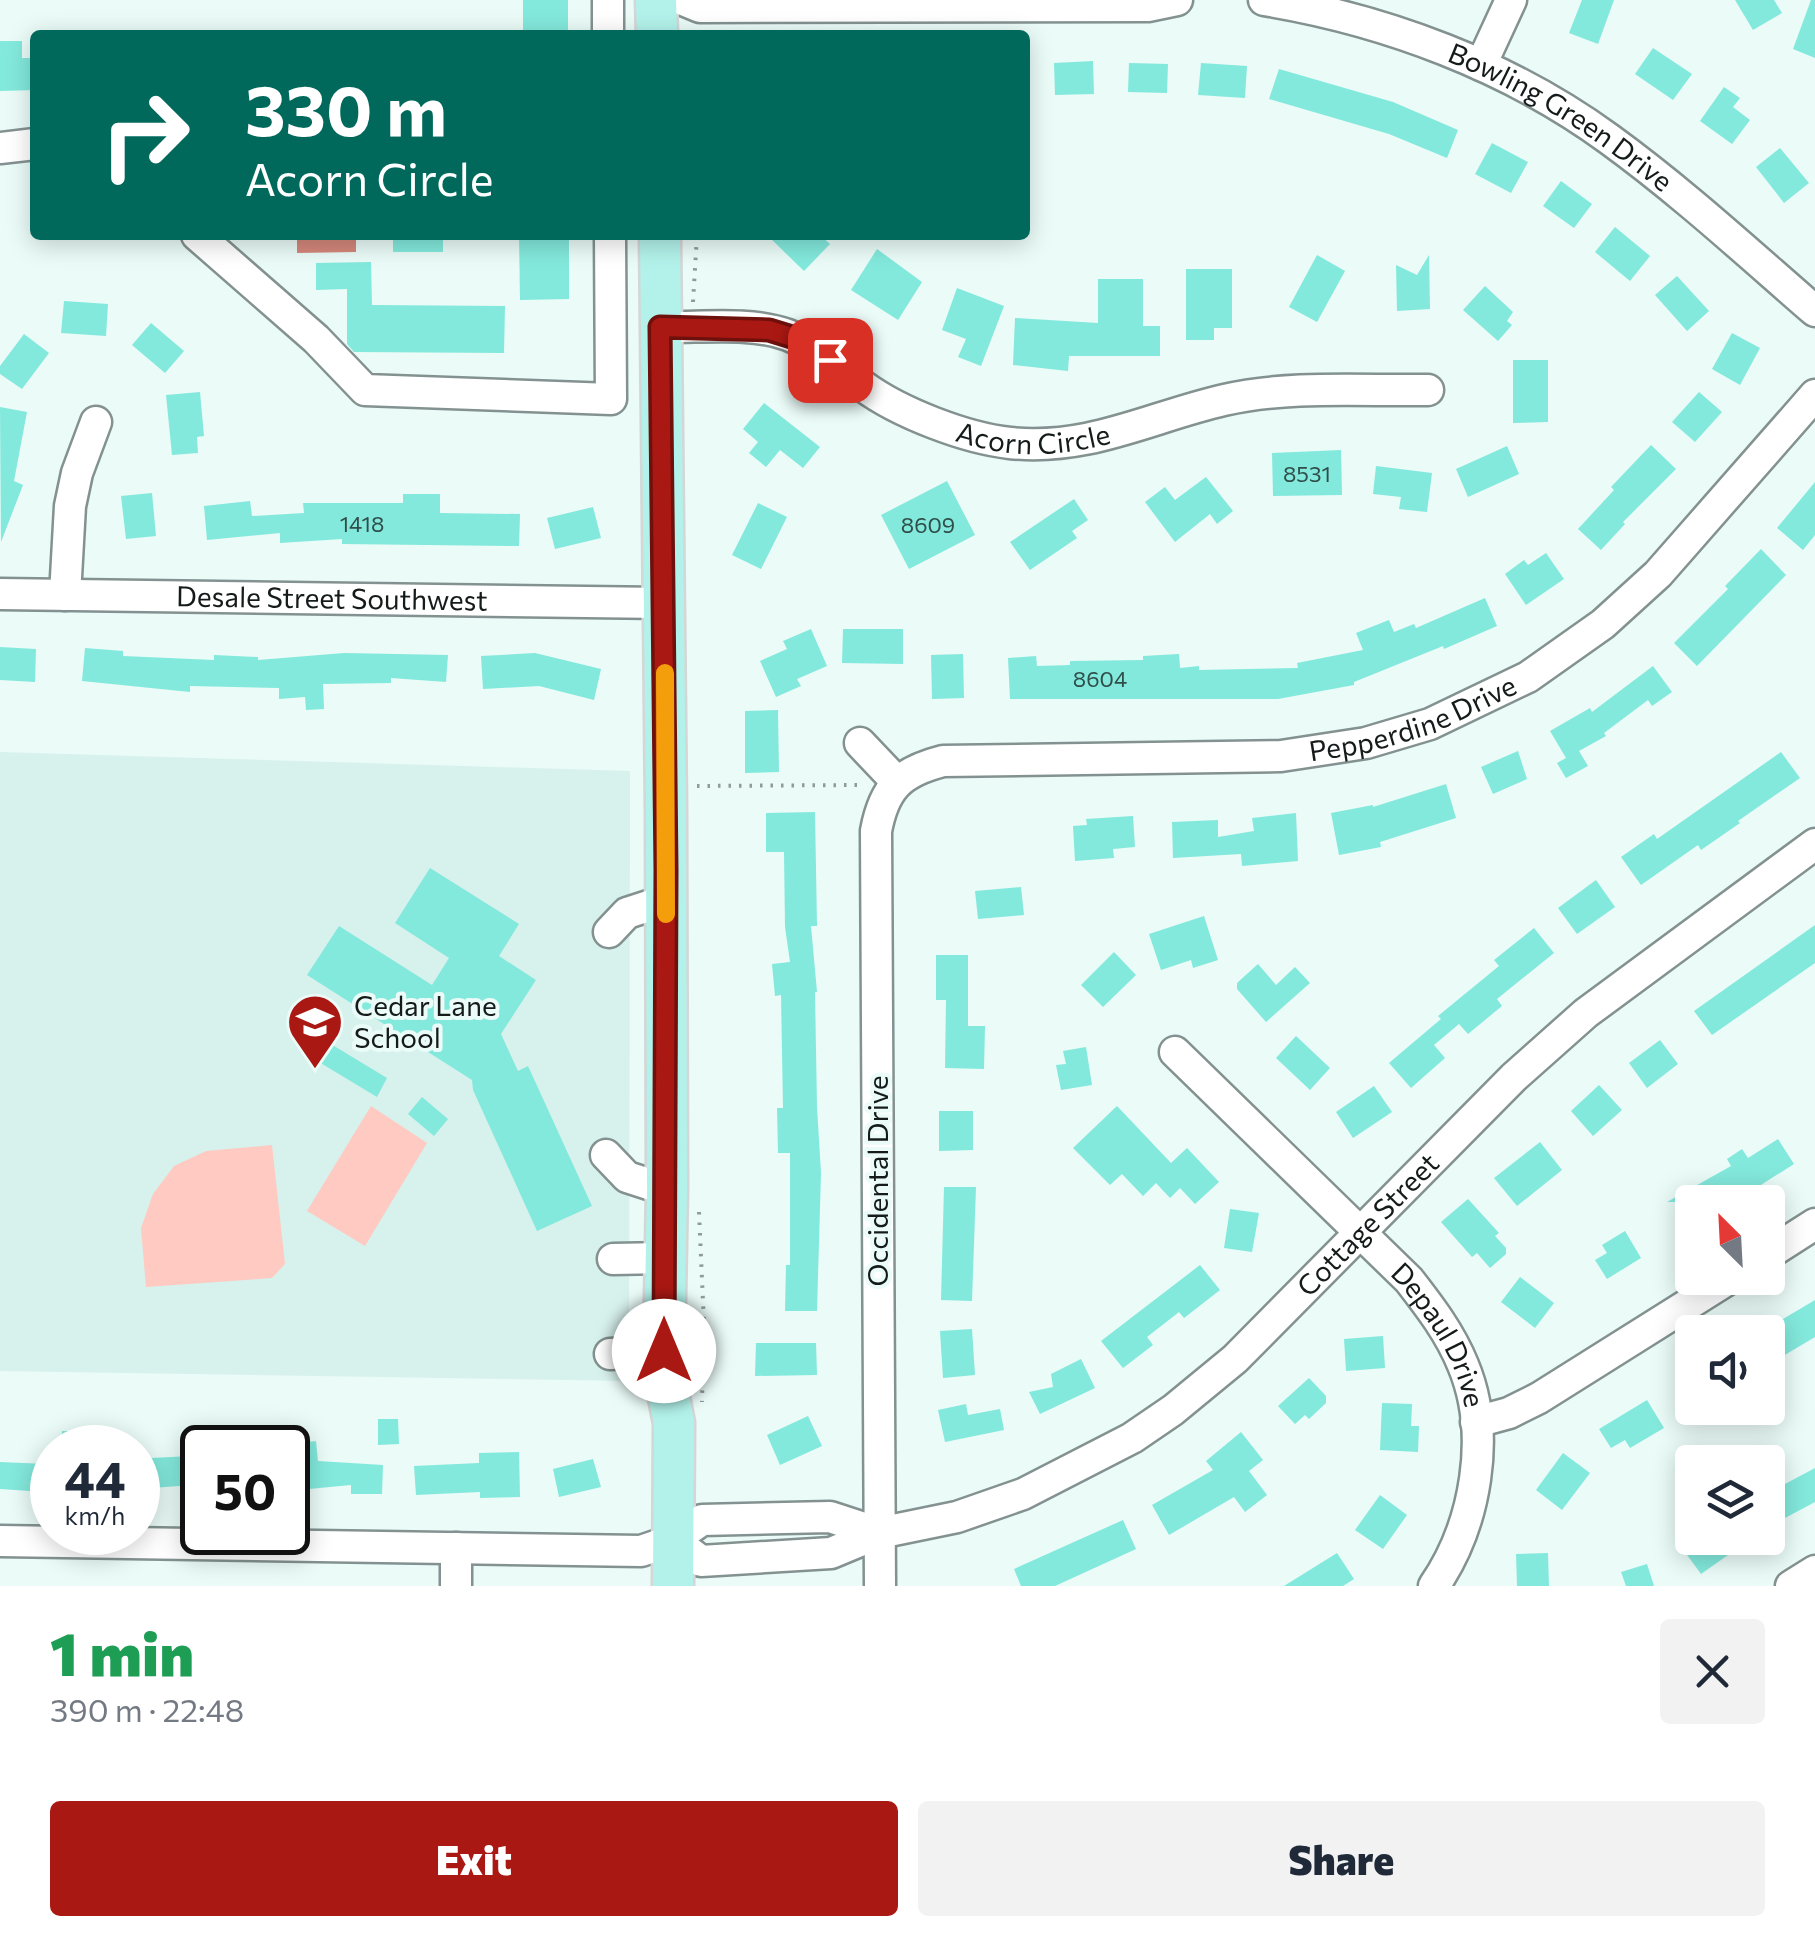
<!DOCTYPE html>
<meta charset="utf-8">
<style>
body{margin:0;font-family:Commissioner,sans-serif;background:#f2f2f3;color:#1f2937;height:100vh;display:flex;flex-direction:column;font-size:38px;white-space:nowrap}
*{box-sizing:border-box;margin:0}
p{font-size:32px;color:#747a83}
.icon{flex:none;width:55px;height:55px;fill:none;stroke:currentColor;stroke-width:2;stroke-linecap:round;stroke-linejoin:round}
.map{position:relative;height:1586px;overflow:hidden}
.side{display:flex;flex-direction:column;background:#fff;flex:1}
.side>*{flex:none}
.top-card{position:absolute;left:30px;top:30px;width:1000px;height:210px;border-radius:10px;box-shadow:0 5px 25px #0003;background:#00695c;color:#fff;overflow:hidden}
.needle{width:65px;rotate:336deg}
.controls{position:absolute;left:1675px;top:1185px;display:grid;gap:20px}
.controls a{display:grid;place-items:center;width:110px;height:110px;border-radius:10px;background:#fff;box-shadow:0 5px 25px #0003;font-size:50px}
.speed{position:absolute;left:30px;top:1425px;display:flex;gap:20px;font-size:50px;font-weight:700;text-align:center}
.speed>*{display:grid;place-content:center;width:130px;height:130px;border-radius:50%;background:#fff;box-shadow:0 5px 25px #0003;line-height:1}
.speed small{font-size:25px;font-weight:400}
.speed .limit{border:5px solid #111;border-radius:15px;background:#fff;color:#111}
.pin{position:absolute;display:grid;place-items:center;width:85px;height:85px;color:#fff;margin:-42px;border-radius:20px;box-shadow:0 5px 15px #0006}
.me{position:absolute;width:110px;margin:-55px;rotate:0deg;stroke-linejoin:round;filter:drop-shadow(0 0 8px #0008)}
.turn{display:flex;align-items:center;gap:35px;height:210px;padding:0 50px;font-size:45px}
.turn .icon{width:130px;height:130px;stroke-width:2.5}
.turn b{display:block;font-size:70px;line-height:85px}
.round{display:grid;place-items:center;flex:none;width:105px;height:105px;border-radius:10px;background:#f2f2f3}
.headline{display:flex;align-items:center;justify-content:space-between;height:170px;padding:0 50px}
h1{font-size:60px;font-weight:800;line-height:75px;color:#1e9e55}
.primary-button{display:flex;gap:20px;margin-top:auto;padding:20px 50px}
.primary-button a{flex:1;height:115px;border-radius:10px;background:#aa1813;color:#fff;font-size:40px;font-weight:800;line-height:115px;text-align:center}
.primary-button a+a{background:#f2f2f3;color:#1f2937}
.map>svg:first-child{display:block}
.built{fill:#d7f1ed}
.green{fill:#fecac1}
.water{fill:#d4877b}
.building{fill:#83e9dc}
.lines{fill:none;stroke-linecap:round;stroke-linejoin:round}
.minor-casing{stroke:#839290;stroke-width:35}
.major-casing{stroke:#d5d6d6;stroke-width:45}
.path{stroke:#8f9b99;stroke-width:4;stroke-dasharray:2.5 8;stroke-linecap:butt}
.minor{stroke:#fff;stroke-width:30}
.major{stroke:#b2f2ea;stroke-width:40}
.route-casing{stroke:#6e100c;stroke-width:25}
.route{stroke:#aa1813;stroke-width:18}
.slow{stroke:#f59e0b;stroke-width:18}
.labels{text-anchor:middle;stroke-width:8;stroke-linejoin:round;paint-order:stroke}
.number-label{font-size:22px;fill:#304e4a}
.street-label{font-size:28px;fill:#151b1a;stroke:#eafbf8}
.poi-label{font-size:28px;fill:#151b1a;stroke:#eafbf8;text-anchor:start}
</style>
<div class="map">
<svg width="1815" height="1586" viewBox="0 0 1815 1586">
<rect width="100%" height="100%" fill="#eafbf8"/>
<polygon class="built" points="0,752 630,771 629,1381 0,1371"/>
<g class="green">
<polygon points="371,1106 427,1143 365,1246 307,1211"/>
<polygon points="272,1145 285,1264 272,1278 146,1287 141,1228 153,1194 174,1166 206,1151"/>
</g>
<polygon class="water" points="297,235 356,235 356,252 297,253"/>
<g class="building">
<rect x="523" y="0" width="45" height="35"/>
<polygon points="1582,0 1614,0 1598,44 1569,33"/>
<polygon points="1735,0 1774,0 1782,13 1753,30"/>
<polygon points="1811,0 1815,0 1815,58 1793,49"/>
<polygon points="0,41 22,41 22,58 35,58 35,90 0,91"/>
<polygon points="1653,48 1692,74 1673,100 1635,74"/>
<polygon points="1093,61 1094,94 1055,95 1054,63"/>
<polygon points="1129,63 1168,64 1167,93 1128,92"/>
<polygon points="1201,63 1247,66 1245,98 1198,95"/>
<polygon points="1279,69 1393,102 1458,130 1447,158 1389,134 1269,99"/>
<polygon points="1724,87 1740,98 1733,107 1750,120 1732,144 1700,121"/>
<polygon points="1492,143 1528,162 1511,193 1475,174"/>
<polygon points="1780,148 1809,183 1784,203 1756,167"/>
<polygon points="1561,181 1592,204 1574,228 1543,206"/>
<polygon points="1615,227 1650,256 1630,281 1595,252"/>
<rect x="393" y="235" width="50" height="17"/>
<polygon points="519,235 569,235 569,299 520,300"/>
<polygon points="767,235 820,235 830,244 804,271"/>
<polygon points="877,249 922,282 898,320 851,290"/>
<polygon points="1317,255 1345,271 1317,322 1289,307"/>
<polygon points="1429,255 1430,309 1397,311 1396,265 1417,275"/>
<polygon points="371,262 372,305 505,306 504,353 354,352 347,344 347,289 316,290 316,263"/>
<polygon points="1186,269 1232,269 1232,328 1214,328 1214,340 1186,340"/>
<polygon points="1677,276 1709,311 1687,331 1655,295"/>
<polygon points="1098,279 1143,279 1143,326 1160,326 1160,356 1069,356 1068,371 1013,365 1015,318 1098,323"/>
<polygon points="1485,286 1513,312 1507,321 1512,325 1498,341 1463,310"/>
<polygon points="957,288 1004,306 981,366 958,357 966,339 942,330"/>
<polygon points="64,301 108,304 106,336 61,333"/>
<polygon points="151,323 184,351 165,373 132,345"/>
<polygon points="1732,333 1760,348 1740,385 1712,369"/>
<polygon points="24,334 49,353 22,389 0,374 0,366"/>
<polygon points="1513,360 1548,360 1548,422 1513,423"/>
<polygon points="200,392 204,436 197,437 198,453 172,455 166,395"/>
<polygon points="1699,392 1722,412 1695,442 1672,422"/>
<polygon points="764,403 820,447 803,468 780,450 766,467 749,453 758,442 743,429"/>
<polygon points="0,407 27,412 14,481 23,485 1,542"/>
<polygon points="1651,445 1676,469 1623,522 1625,524 1601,550 1578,529 1614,490 1611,487"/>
<polygon points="1507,446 1519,474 1468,497 1456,469"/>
<polygon points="1341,450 1342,495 1273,496 1272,453"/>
<polygon points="1376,466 1432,473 1427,512 1399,509 1401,497 1373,494"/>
<polygon points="1206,477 1233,511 1217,524 1210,514 1175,542 1145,502 1165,487 1175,500"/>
<polygon points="947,481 975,535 909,569 881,515"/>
<polygon points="1815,482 1815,535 1803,550 1777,528"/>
<polygon points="152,493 156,536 126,539 121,496"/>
<polygon points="403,494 440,494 440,513 520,514 519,546 342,544 342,539 280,543 280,533 207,540 204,506 250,501 252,516 304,513 303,503 403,503"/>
<polygon points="1074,499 1088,520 1072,531 1077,538 1030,570 1010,542"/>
<polygon points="758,503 787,517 761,569 732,555"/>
<polygon points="593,507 601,538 555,549 547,518"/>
<polygon points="1761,549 1786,575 1697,666 1674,643 1728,589 1725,586"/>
<polygon points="1546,553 1564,579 1526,605 1505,574 1524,560 1528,565"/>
<polygon points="1485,598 1497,626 1444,649 1443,646 1354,682 1354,685 1278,699 1010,699 1008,658 1036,656 1037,666 1070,665 1070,661 1143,660 1143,656 1179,654 1180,668 1199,666 1199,670 1298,668 1297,663 1363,650 1356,633 1389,620 1394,632 1414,624 1416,628"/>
<polygon points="811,629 827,666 797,679 801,686 776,697 760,661 787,649 783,641"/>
<polygon points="843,629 903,629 903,664 842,663"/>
<polygon points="0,647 36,649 35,682 0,680"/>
<polygon points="85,648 123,651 123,656 214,660 214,655 258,657 258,660 344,653 448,655 446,682 391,678 391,683 323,684 324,709 306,710 305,697 279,699 279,688 190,686 190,692 82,681"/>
<polygon points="535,653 601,669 594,700 539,686 483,689 481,656"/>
<polygon points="963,654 964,698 932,699 931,655"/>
<polygon points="1653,666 1672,692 1652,706 1648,700 1604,733 1606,736 1579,751 1588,766 1566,778 1557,763 1566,758 1550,731 1590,708 1592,712"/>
<polygon points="778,710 779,772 745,773 745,711"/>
<polygon points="1518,751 1527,779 1493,794 1481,767"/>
<polygon points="1781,752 1800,778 1738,821 1740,823 1701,850 1698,845 1641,885 1621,857 1654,834 1657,839"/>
<polygon points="1446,784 1456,818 1380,842 1381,847 1339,855 1331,813 1373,805 1373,807"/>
<polygon points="815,812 817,926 811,926 817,992 815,992 817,1107 821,1173 817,1311 785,1311 786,1265 790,1265 790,1153 778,1153 777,1108 783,1108 781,995 775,996 772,964 790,962 785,927 784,852 766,852 766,813"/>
<polygon points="1296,813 1298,861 1242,866 1241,854 1173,858 1172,822 1218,820 1218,837 1254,831 1252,818"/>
<polygon points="1133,816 1135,847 1113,849 1114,858 1075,861 1073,826 1087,825 1086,819"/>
<polygon points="430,868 519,924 499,956 536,980 501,1034 518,1071 528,1066 592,1206 537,1231 473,1090 472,1080 307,975 339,926 432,985 449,958 395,923"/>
<polygon points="1596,880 1615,907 1577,934 1558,908"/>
<polygon points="1021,887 1024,915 978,919 975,891"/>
<polygon points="1204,916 1218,960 1193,968 1191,960 1161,970 1149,934"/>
<polygon points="1815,925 1815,963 1712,1035 1694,1011"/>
<polygon points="1534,928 1554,953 1497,999 1502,1006 1468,1034 1459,1024 1434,1045 1445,1058 1411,1088 1389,1063 1441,1019 1438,1016 1499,966 1494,960"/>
<polygon points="1114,952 1136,975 1103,1007 1081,985"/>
<polygon points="936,955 968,955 968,1026 985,1026 984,1069 945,1068 946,1000 936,1000"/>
<polygon points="1258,964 1276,985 1295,967 1310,983 1266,1022 1237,989 1237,983"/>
<polygon points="316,1035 387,1078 377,1097 304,1053"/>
<polygon points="1296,1036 1330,1068 1310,1090 1276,1058"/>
<polygon points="1660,1040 1678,1064 1647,1088 1629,1063"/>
<polygon points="1086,1047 1092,1085 1061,1090 1056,1065 1066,1064 1063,1051"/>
<polygon points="1599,1085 1622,1110 1593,1136 1571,1111"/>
<polygon points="1374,1086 1392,1112 1353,1138 1336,1112"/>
<polygon points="422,1097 448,1119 434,1136 408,1114"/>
<polygon points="1117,1106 1171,1163 1187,1148 1219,1182 1195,1204 1180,1188 1170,1198 1156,1183 1143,1196 1122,1174 1110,1185 1073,1148"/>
<polygon points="939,1111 973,1111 973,1150 939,1151"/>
<polygon points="1778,1139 1794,1164 1734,1202 1692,1202 1692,1231 1676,1202 1667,1202 1731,1166 1727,1159 1742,1149 1748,1158"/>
<polygon points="1540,1142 1562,1170 1517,1206 1494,1178"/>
<polygon points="944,1187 976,1187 972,1301 941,1300"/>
<polygon points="1468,1199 1499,1233 1495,1236 1506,1248 1506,1254 1490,1268 1477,1253 1472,1257 1441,1222"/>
<polygon points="1230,1209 1259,1213 1252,1252 1224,1248"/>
<polygon points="1625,1231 1641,1258 1607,1279 1595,1260 1607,1253 1602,1245"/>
<polygon points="1200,1265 1220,1290 1184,1318 1179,1312 1147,1337 1153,1345 1123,1368 1101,1341"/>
<polygon points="1520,1277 1554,1303 1535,1328 1501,1302"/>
<polygon points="1815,1300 1815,1337 1768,1365 1768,1328"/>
<polygon points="972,1329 975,1375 943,1378 940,1331"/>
<polygon points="1383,1336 1385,1368 1346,1371 1344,1339"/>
<polygon points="756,1343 816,1343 817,1375 755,1376"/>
<polygon points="1081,1359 1095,1388 1040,1414 1029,1392 1053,1387 1051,1374"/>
<polygon points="1309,1378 1326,1396 1326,1403 1309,1419 1305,1415 1295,1424 1278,1406"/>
<polygon points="1647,1400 1664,1428 1630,1448 1625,1440 1611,1448 1599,1429"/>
<polygon points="1382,1403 1412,1404 1411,1426 1419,1426 1418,1452 1380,1450"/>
<polygon points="966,1404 968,1415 1000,1409 1004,1430 945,1442 938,1410"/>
<polygon points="808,1416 822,1446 780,1465 767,1435"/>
<polygon points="378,1419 398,1419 399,1444 378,1445"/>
<polygon points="62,1431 99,1431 99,1448 61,1448"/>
<polygon points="1241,1432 1263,1460 1249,1471 1267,1495 1245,1512 1234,1497 1169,1535 1152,1505 1213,1470 1206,1461"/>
<polygon points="316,1441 318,1461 383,1465 382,1494 351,1494 351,1485 288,1491 288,1444"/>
<polygon points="519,1452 520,1497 480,1498 480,1492 416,1495 414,1466 479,1463 479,1453"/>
<polygon points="1563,1453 1590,1473 1562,1510 1536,1490"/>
<polygon points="191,1456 192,1485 152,1488 151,1458"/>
<polygon points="593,1459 601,1487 559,1497 553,1469"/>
<polygon points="0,1462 47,1464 45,1492 0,1489"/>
<polygon points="1815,1468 1815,1502 1768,1527 1768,1493"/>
<polygon points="1380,1495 1407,1515 1383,1549 1355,1530"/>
<polygon points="1123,1520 1136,1549 1055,1586 1021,1586 1014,1569"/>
<polygon points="1697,1538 1731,1538 1738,1548 1701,1574 1682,1548"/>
<polygon points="1337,1553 1354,1579 1343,1586 1284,1586"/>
<polygon points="1548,1553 1549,1586 1517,1586 1516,1554"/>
<polygon points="1647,1564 1654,1586 1626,1586 1621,1572"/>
</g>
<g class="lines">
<g class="minor-casing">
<g id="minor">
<polyline points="608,0 608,35"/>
<polyline points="683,0 700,7 1148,6 1177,0"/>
<path id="s1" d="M1264,0C1386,20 1509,66 1609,139C1682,192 1748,253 1815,311"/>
<polyline points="1481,65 1511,0"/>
<polyline points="0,148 35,144"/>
<polyline points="197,235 316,339 365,390 611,399 610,235"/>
<path id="s2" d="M660,327C700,328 750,321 788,335C816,346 839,368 863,386C900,413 965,438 1010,443C1090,451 1150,417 1224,400C1290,385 1361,391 1428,390"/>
<path id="s3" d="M0,594L664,603"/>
<polyline points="65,595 70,506 77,473 96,422"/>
<polyline points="860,743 897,782"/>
<polyline points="609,932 627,913 667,900"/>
<path id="s4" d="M1175,1052L1409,1280C1430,1307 1450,1333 1463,1365C1492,1434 1476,1525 1434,1586"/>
<polyline points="606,1155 627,1177 667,1190"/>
<polyline points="1768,1254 1815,1224"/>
<polyline points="613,1259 665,1258"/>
<polyline points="610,1354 664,1351"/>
<polyline points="1476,1422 1509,1413 1539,1398 1730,1278"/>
<path id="s5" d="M673,1540L701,1561L831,1553L879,1533L957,1517L1023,1494L1132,1438L1173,1410L1235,1359L1514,1077L1586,1013L1815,844"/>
<polyline points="0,1541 641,1551 673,1540 702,1520 830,1517 879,1533"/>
<polyline points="456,1548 456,1586"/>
<path id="s6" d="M880,1586L876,831C884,788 900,772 943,761L1281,756L1366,743L1430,724L1528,677L1603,624L1658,574L1815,395"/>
<polyline points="1791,1586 1815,1571"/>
</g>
</g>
<g class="major-casing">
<g id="major">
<polyline points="656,0 657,35"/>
<polyline points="660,235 666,812 667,1190 664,1351 664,1372 674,1423 673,1586"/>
</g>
</g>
<g class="path">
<polyline points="693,302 697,235"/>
<polyline points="697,786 862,785"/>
<polyline points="699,1212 704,1324 702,1402"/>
</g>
<use href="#minor" class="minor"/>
<use href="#major" class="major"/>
</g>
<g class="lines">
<g class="route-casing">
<polyline id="route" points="664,1351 666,870 660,327 769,330 795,338 830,360"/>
</g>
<use href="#route" class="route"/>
<polyline class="slow" points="665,673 666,914"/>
</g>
<defs>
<g id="school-pin" transform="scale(2.875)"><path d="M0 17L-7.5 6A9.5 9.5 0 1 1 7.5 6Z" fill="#aa1813" stroke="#eafbf8"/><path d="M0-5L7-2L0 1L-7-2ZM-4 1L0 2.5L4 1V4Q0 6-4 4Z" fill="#fff"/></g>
</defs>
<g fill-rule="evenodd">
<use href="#school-pin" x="315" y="1022"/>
</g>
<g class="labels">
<g class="number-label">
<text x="1307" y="482">8531</text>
<text x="362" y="532">1418</text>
<text x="928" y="533">8609</text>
<text x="1100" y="687">8604</text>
</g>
<g class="street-label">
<text dy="10" stroke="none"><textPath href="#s1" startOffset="322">Bowling Green Drive</textPath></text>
<text dy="10" stroke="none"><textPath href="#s2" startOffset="402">Acorn Circle</textPath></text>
<text dy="10" stroke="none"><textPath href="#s3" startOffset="332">Desale Street Southwest</textPath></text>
<text dy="10" stroke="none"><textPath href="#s6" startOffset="1335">Pepperdine Drive</textPath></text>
<text transform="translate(878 1181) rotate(-90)" y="10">Occidental Drive</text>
<text dy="10" stroke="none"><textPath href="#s5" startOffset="808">Cottage Street</textPath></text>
<text dy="10" stroke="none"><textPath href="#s4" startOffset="390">Depaul Drive</textPath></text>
</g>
<g class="poi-label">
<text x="354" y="1016">Cedar Lane<tspan x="354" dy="32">School</tspan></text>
</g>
</g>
</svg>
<div class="controls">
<a><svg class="needle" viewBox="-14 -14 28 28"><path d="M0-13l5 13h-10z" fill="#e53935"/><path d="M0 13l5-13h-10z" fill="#747a83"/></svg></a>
<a><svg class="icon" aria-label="sound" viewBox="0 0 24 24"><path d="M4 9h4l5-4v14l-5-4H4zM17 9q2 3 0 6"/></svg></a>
<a><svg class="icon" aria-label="layers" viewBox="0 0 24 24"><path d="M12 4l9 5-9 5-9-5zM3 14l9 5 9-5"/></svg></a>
</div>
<div class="speed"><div>44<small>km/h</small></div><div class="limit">50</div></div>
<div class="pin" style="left:830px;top:360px;background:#d93025"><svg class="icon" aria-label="arrive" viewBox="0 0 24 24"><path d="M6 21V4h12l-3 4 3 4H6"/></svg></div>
<svg class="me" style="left:664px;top:1351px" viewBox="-20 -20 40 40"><circle r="19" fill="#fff"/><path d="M0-13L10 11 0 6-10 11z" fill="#aa1813"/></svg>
<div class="top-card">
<div class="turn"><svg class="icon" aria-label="right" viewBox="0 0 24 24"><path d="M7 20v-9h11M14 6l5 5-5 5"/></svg><div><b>330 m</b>Acorn Circle</div></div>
</div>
</div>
<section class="side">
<div class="headline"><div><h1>1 min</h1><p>390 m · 22:48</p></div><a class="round"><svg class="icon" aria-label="close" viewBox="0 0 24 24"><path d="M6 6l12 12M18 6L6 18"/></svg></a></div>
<div class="primary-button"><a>Exit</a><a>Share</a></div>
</section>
